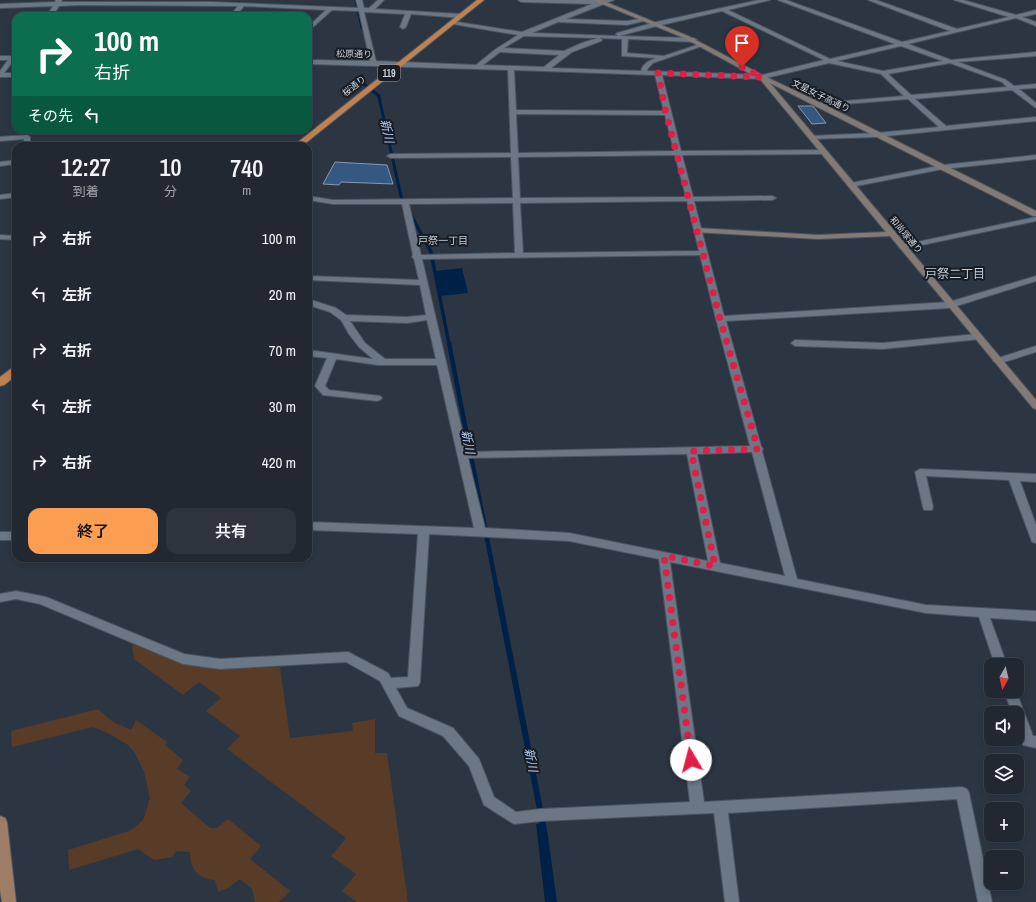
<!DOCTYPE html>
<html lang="ja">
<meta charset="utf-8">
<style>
body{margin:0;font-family:"Archivo Narrow","Noto Sans JP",sans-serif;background:#2d343e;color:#f1f3f6;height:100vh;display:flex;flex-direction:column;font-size:15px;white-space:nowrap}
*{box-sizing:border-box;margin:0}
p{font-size:13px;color:#a2a6ac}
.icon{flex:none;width:22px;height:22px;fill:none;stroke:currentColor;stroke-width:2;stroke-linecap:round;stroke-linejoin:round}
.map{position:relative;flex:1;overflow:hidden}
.panel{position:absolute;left:12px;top:142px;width:300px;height:420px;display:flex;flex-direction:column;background:#212832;border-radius:12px;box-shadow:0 2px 6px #0003,0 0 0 1px #3e444d}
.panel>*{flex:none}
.banner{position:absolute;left:12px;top:12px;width:300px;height:122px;border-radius:12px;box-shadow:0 2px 6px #0003,0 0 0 1px #3e444d;background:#0b6e4f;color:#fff;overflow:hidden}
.needle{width:26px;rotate:188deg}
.tools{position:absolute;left:984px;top:658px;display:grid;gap:8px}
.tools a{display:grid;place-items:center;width:40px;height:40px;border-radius:8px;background:#212832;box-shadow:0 2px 6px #0003,0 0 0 1px #3e444d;font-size:20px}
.pin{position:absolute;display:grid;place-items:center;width:34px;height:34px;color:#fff;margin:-41px -17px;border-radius:50% 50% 50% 0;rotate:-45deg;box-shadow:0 0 4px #0007}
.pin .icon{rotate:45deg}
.me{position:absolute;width:44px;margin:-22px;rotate:352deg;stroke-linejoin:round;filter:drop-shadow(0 0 3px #0008)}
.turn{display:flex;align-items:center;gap:14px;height:84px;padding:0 16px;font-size:18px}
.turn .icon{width:52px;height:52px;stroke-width:2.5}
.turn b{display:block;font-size:28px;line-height:34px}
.then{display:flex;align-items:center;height:38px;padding:0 16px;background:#0003;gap:8px;font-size:15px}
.eta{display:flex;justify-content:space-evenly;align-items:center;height:68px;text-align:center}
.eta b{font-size:24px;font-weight:600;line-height:28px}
.primary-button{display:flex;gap:8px;margin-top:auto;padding:8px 16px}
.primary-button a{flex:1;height:46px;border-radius:12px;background:#fc9e52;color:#111;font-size:16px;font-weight:600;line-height:46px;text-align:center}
.primary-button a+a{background:#2d343e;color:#f1f3f6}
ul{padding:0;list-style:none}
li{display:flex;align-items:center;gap:12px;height:56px;padding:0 16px}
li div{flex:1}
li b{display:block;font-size:15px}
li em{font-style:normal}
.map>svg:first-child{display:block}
.green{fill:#583c27}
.water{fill:#002147}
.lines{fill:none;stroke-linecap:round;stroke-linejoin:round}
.stream-far3{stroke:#002147;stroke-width:3}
.stream-far2{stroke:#002147;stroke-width:3.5}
.stream-far1{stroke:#002147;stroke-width:4.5}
.stream{stroke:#002147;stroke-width:6}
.building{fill:#355882;stroke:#8b97a7}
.street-casing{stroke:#4b545e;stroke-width:2}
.secondary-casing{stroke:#4b545e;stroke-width:2}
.primary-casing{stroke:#4b545e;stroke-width:2}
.highway-casing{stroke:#4b545e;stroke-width:2}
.street{fill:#6b7785;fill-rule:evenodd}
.secondary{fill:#847a75;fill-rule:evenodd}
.primary{fill:#9e7d66;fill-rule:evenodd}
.highway{fill:#c08151;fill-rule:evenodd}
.route{stroke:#e11d48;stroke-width:7;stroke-dasharray:0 12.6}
.labels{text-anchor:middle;stroke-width:4;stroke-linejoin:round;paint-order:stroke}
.far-street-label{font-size:9px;fill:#ccd2da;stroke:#191d23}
.shield{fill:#191d23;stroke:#969ca3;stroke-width:1}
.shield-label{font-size:10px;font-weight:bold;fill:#ccd2da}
.far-neighbourhood-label{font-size:10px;fill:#c1cede;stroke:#191d23}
.water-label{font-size:12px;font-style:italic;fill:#adcdf6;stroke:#191d23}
.neighbourhood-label{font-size:12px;fill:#c1cede;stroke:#191d23}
</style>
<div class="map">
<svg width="1036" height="902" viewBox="0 0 1036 902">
<rect width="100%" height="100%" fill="#2c3643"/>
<g class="green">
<polygon points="132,644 185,662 243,667 280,667 290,738 353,731 352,723 375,719 375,753 387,753 408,902 357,902 342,891 356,874 331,856 346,838 227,749 240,736 206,711 221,698 199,682 183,695 134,659"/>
<path d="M98,709L113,722L131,730L136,720L167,742L165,745L183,760L177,769L190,777L184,785L191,791L181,803L210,828H217L228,819L261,846L250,859L290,891L279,902H255L252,889L240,879L228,888L218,892L215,880C198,879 190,869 190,852L176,851L172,857L154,860L138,849L69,870L68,850L129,831L138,825L144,818L150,798L144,772L135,753L128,745L108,733L93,727L12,747L11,731Z"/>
</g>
<g class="water">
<polygon points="377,95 380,95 403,198 400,199"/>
<polygon points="462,268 468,293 441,296 435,271"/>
<polygon points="544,823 552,902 545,902 536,824"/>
</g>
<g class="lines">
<g class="stream-far3">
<polyline points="356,0 362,28"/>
<polyline points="362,76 360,81 379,96 380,100"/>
</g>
<polyline class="stream-far2" points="410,213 431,252 449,344"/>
<polyline class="stream-far1" points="449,343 497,590"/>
<polyline class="stream" points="497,589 544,830 554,902"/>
</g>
<g class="building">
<polygon points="798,106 813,106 826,123 812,124"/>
<polygon points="335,162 387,165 393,184 341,182 339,185 323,184"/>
</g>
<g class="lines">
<g class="street-casing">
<g id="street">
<path d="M56,0H62L61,2H211L358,8L356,0H362L364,8H369L378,0H384L375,9L461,14L464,16L461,18L411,14L406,27L403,29L400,27L405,14L364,12L376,61L476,65L496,49L518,35L453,24L450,22L451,21L522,32L592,4L521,2L518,0C550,0 583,0 614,0L566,19L627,21L645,18L648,20L627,25L558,22L532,33L618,36L616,34L617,33L656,22L759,0H770L728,10L830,59L895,44L778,0H786L902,42L950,31L868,0H876L957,29L1009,17L954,0H963L1016,15L1036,10V14L1022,17L1036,22V26L1016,18L908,44L951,60L1036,52V56L958,62L1006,80L1014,86L1036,84V88L1019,89L1036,103V108L1012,90L915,99L946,126L1036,117V121L877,137L811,139L809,138V136L877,133L939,127L908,99L819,106V104L821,103L904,96L881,74L829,63L762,79L662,75L681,151L823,150L827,152L823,154L682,155L693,197L772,196L776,198L772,200L694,201L724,316L949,302L1036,276V281L950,308L726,321L761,446L763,449L762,451L797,579L926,605L1036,611V621L990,618L1007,665H995L979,617L926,613L670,562L704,802L962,787L967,789L969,793L992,902H978L957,799L728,813L739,902H725L714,813L541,821L514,824L484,805L469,766L443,736L399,716L380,681L346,662L220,669L183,664L40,604L16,599L0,602V594L16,591L46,597L184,654L220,659L348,652L388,673L391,678L408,677L418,534L308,530V522L474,528L437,365H378L336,359L325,386L329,390L380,396L382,398L380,400L377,401L323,395L315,386L327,358L308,356V350L373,359L359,347L349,334L341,320L330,312L308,305V299L336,308L346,315L407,317L426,315L420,285L308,280V276L419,280L414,259L412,257L413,255L402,204H333L308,200V196L333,200L513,198L511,157L391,158L387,156L391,154L511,153L508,70L308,64V60L370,61L359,11L332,10L312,28L310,27V25L326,10L244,6L236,16H230L238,6L79,5L59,6L56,11L58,16H52L50,11L53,6L0,8V4L55,2ZM722,11L824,60L762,75L647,71L648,68L653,63L705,45L700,44L664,56L627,53L628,39L694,42L697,40L694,38L619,36L657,26ZM524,36L598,38L582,43L564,51L504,48ZM600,38L622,39V56L656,58C649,61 643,63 641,71L551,68L572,52L601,41L602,40ZM901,46L943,61L883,71L837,61ZM500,52L559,55L544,67L483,65ZM950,63L1002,82L1007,87L911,95L888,74ZM514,70L655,75L664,111L516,110ZM516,114L665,115L674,151L518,153ZM675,155L686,197L520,198L518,157ZM687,201L699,251L523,253L520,203ZM513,203L515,253L421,255L409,204ZM700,255L716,319L750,446L467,452L422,259ZM427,320L436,359H385L365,343L350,321L407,323ZM752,452L785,576L720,563L697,454ZM687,454L708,561L569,533L485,528L468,458ZM429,534L569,541L659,559L690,802L541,809L516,812L494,797L479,759L453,728L407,708L396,688L418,686L420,682Z"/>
<polygon points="0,56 16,56 16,60 14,60 4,73 16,73 16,77 0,77 0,71 8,60 0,60"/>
<polygon points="27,135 30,137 30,146 24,146 24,139 0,141 0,137"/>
<polygon points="1036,155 1036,159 943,169 851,187 847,185 851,183 943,165"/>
<polygon points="16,160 16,164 0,166 0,162"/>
<polygon points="16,193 16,197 0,199 0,195"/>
<polygon points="1036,217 1036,221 903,249 899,247 903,245"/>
<polygon points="0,235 16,236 16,240 0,239"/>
<polygon points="977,334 980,335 981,337 980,339 883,349 795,346 791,343 795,340 883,343"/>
<polygon points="1036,346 1036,352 998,364 993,361 995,359"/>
<polygon points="920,469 1036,474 1036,482 1020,481 1036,525 1036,543 1032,542 1031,539 1009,480 926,476 933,507 932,510 924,510 923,507 915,472"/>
<rect x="0" y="532" width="16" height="8"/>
<polygon points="1004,691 1016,691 1033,736 1036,736 1036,748 1023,745 1017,728 1017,713 1012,713"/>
</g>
</g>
<g class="secondary-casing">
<polygon id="secondary" points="593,0 601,0 688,36 764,76 823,104 1036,211 1036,216 1033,216 770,83 1036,400 1036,409 1033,408 890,236 818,239 694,232 694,228 697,228 818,235 886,232 760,79 684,38"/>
</g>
<g class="primary-casing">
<polygon id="primary" points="0,816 5,818 7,822 16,902 2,902 0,890"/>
</g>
<g class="highway-casing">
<g id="highway">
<polygon points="477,0 484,0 302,146 293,146"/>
<polygon points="16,367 16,376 4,385 0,386 0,377 12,368"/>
</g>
</g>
<use href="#street" class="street"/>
<use href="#secondary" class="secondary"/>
<use href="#primary" class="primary"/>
<use href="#highway" class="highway"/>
</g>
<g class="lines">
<polyline class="route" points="691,760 664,556 715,566 691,451 758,449 720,319 666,113 658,73 762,77 742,67"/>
</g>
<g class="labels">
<g class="far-street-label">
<text transform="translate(354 54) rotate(1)" y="3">松原通り</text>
<text transform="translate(354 86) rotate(-39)" y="3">桜通り</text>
<text transform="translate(821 96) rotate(26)" y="3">文星女子高通り</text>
<text transform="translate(906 235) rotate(50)" y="3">和尚塚通り</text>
</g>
<rect class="shield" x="378" y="65" width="22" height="16" rx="3"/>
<g class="shield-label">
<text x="389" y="77">119</text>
</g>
<g class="far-neighbourhood-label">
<text x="443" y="244">戸祭一丁目</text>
</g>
<g class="water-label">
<text transform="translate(387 131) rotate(77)" y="4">新川</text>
<text transform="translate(468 442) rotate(79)" y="4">新川</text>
<text transform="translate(531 760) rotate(79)" y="4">新川</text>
</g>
<g class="neighbourhood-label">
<text x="955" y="278">戸祭二丁目</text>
</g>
</g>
</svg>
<div class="tools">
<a><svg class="needle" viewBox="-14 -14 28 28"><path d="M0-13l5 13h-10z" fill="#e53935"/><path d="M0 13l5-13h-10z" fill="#a2a6ac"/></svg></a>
<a><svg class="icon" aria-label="sound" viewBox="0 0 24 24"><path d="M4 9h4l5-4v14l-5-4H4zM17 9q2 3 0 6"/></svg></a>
<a><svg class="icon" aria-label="layers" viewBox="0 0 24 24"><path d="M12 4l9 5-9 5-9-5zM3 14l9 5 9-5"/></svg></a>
<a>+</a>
<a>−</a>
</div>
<div class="pin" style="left:742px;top:67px;background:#d93025"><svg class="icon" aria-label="arrive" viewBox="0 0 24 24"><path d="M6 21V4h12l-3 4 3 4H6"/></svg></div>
<svg class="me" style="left:691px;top:760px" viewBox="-20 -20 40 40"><circle r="19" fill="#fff"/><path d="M0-13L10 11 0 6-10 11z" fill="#e11d48"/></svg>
<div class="banner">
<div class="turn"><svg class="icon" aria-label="right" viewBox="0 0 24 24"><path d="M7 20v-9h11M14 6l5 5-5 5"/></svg><div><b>100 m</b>右折</div></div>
<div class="then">その先<svg class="icon" aria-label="left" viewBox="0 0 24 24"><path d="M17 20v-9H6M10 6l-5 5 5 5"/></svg></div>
</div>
<section class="panel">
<div class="eta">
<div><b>12:27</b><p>到着</p></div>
<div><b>10</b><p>分</p></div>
<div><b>740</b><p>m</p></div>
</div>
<ul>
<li><svg class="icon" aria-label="right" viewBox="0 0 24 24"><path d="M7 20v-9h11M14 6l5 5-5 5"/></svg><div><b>右折</b></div><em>100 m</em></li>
<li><svg class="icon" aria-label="left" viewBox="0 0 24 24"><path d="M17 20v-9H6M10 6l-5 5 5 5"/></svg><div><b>左折</b></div><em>20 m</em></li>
<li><svg class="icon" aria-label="right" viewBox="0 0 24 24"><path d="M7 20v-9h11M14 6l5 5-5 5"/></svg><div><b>右折</b></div><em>70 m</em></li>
<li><svg class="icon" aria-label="left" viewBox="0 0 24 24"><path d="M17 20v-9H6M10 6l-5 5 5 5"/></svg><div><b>左折</b></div><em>30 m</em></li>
<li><svg class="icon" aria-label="right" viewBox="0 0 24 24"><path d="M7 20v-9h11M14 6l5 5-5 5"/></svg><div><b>右折</b></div><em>420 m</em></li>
</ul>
<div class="primary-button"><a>終了</a><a>共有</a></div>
</section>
</div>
